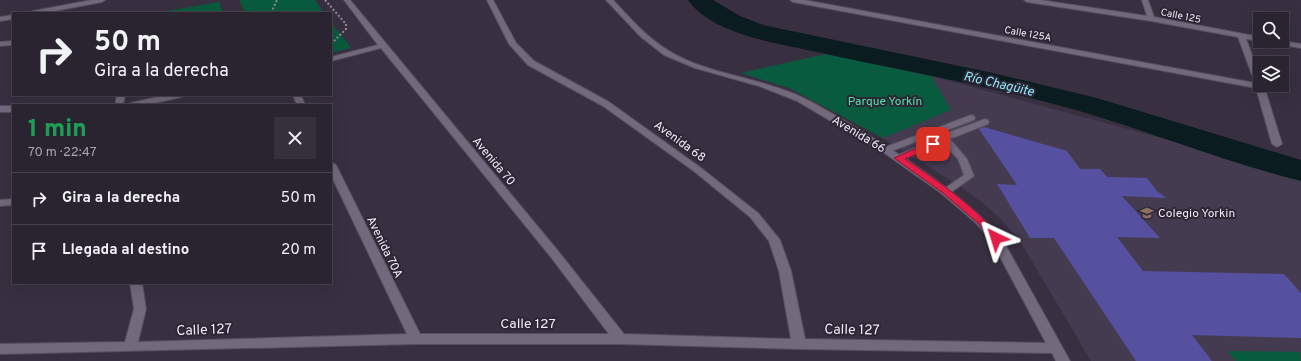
<!DOCTYPE html>
<html lang="es">
<meta charset="utf-8">
<style>
body{margin:0;font-family:Overpass,sans-serif;background:#36303d;color:#f1f3f6;height:100vh;display:flex;flex-direction:column;font-size:15px;white-space:nowrap}
*{box-sizing:border-box;margin:0}
p{font-size:13px;color:#a5a4ab}
.icon{flex:none;width:22px;height:22px;fill:none;stroke:currentColor;stroke-width:2;stroke-linecap:round;stroke-linejoin:round}
.map{position:relative;flex:1;overflow:hidden}
.sheet{position:absolute;left:12px;top:104px;width:320px;height:180px;display:flex;flex-direction:column;background:#2a2431;border-radius:0px;box-shadow:0 4px 16px #0002,0 0 0 1px #46414d}
.sheet>*{flex:none}
.hud{position:absolute;left:12px;top:12px;width:320px;height:84px;border-radius:0px;box-shadow:0 4px 16px #0002,0 0 0 1px #46414d;background:#2a2431;color:#f1f3f6;overflow:hidden}
.fabs{position:absolute;left:1253px;top:12px;display:grid;gap:8px}
.fabs a{display:grid;place-items:center;width:36px;height:36px;border-radius:0px;background:#2a2431;box-shadow:0 4px 16px #0002,0 0 0 1px #46414d;font-size:20px}
.pin{position:absolute;display:grid;place-items:center;width:34px;height:34px;color:#fff;margin:-17px;border-radius:8px;box-shadow:0 2px 6px #0006}
.me{position:absolute;width:44px;margin:-22px;rotate:319deg;stroke-linejoin:round;filter:drop-shadow(0 0 3px #0008)}
.turn{display:flex;align-items:center;gap:14px;height:84px;padding:0 16px;font-size:18px}
.turn .icon{width:52px;height:52px;stroke-width:2.5}
.turn b{display:block;font-size:28px;line-height:34px}
.round{display:grid;place-items:center;flex:none;width:42px;height:42px;border-radius:0px;background:#36303d}
.head{display:flex;align-items:center;justify-content:space-between;height:68px;padding:0 16px}
h1{font-size:24px;font-weight:800;line-height:30px;color:#1e9e55}
ul{padding:0;list-style:none}
li{display:flex;align-items:center;gap:12px;height:52px;padding:0 16px;border-top:1px solid #46414d}
li div{flex:1}
li b{display:block;font-size:15px}
li em{font-style:normal}
.map>svg:first-child{display:block}
.built{fill:#443b50}
.green{fill:#085b3e}
.lines{fill:none;stroke-linecap:round;stroke-linejoin:round}
.river{fill:#0a1c1f;fill-rule:evenodd}
.building{fill:#5551a0}
.service-casing{stroke:#554f5d;stroke-width:2}
.minor-casing{stroke:#554f5d;stroke-width:2}
.path{stroke:#908a98;stroke-width:2;stroke-dasharray:2 2;stroke-linecap:butt}
.service{fill:#72697c;fill-rule:evenodd}
.minor{fill:#72697c;fill-rule:evenodd}
.route{fill:#e11d48;stroke:#92132f}
.labels{text-anchor:middle;stroke-width:4;stroke-linejoin:round;paint-order:stroke}
.far-street-label{font-size:10px;fill:#efeaf5;stroke:#2e2636}
.park-label{font-size:12px;fill:#50e5a8;stroke:#2e2636}
.street-label{font-size:12px;fill:#efeaf5;stroke:#2e2636}
.poi-label{font-size:12px;fill:#efeaf5;stroke:#2e2636;text-anchor:start}
.water-label{font-size:13px;font-style:italic;fill:#8cecf9;stroke:#2e2636}
.near-street-label{font-size:14px;fill:#efeaf5;stroke:#2e2636}
</style>
<div class="map">
<svg width="1301" height="361" viewBox="0 0 1301 361">
<rect width="100%" height="100%" fill="#383041"/>
<polygon class="built" points="931,76 1187,145 1301,179 1301,361 1091,361 1023,246 1003,221 984,204 961,187 883,138 950,110"/>
<g class="green">
<polygon points="239,0 315,0 324,13 245,13"/>
<polygon points="219,2 223,13 155,13"/>
<polygon points="331,22 351,48 331,53"/>
<polygon points="826,54 931,76 951,110 883,138 789,88 741,73"/>
<polygon points="1227,351 1300,352 1301,361 1236,361"/>
</g>
<g class="lines">
<path class="river" d="M688,0H713L740,16L763,25L993,73L1097,98L1301,160V181C1225,162 1151,132 1076,110C991,86 903,71 817,52C779,44 711,34 688,0Z"/>
</g>
<polygon class="building" points="984,127 1067,151 1080,169 1100,169 1107,177 1147,178 1156,190 1166,198 1122,196 1160,238 1117,237 1143,271 1284,274 1301,293 1301,338 1192,335 1212,361 1136,361 1054,238 1030,238 997,184 1017,185 979,129"/>
<g class="lines">
<g class="service-casing">
<g id="service">
<polygon points="971,115 974,116 975,118 974,120 889,152 883,152 881,150 883,148"/>
<polygon points="985,119 988,120 989,122 988,124 950,139 967,159 974,176 950,193 942,193 941,191 964,175 958,159 943,143 902,160 899,161 894,158 896,156 938,138 936,136 938,134 944,134"/>
</g>
</g>
<g class="minor-casing">
<g id="minor">
<polygon points="92,0 105,0 102,2 44,13 30,13 33,11"/>
<path d="M344,0H350L558,251L624,334L791,339L779,271L769,241L750,217L695,172L603,106L528,65L509,44L487,0H493L516,43L534,61L609,102L701,168L758,213L780,240L791,271L805,339L1046,343L991,240L976,223L941,193L883,152L797,101L759,86L695,68L664,55L641,37L606,0H613C630,18 647,38 669,51C707,74 756,77 797,95C817,104 836,116 855,127C908,159 957,191 1000,235L1070,361H1056L1052,353L799,349L620,344H416L0,354V344L125,342L134,309L130,283H142L146,309L138,342L407,334L331,175V162L336,165L420,334H609L550,256L381,48L331,61V57L378,45Z"/>
<polygon points="790,0 804,0 1255,83 1238,37 1151,21 1027,2 1024,0 1040,0 1147,16 1142,0 1148,0 1154,17 1260,37 1260,41 1246,39 1260,75 1260,85 1264,86 1282,144 1277,147 1272,144 1256,88 793,2"/>
<polygon points="13,15 13,19 0,21 0,17"/>
<polygon points="13,41 13,45 0,46 0,42"/>
<polygon points="1266,41 1282,41 1301,44 1301,48 1270,43"/>
<polygon points="117,95 125,95 123,105 115,105"/>
<polygon points="167,95 183,95 182,97 145,105 129,105 130,103"/>
<polygon points="293,95 301,95 305,105 297,105"/>
<rect x="0" y="106" width="13" height="6"/>
<polygon points="13,199 13,205 0,206 0,200"/>
</g>
</g>
<g class="path">
<polyline points="325,0 346,24 346,29 331,44"/>
<polyline points="271,13 277,0"/>
</g>
<use href="#service" class="service"/>
<use href="#minor" class="minor"/>
</g>
<path class="route" d="M933,141L936,142L937,144L936,146L905,159C940,182 972,205 1000,236L1001,238L1000,241H993L978,223L943,193L894,158Z"/>
<defs>
<g id="school-bare" transform="scale(1.08)"><path d="M0-5L7-2L0 1L-7-2ZM-4 1L0 2.5L4 1V4Q0 6-4 4Z" fill="#8d6e63" stroke="#2e2636" stroke-width="2.5" paint-order="stroke"/></g>
</defs>
<g fill-rule="evenodd">
<use href="#school-bare" x="1147" y="213"/>
</g>
<g class="labels">
<g class="far-street-label">
<text transform="translate(1181 15) rotate(11)" y="4">Calle 125</text>
<text transform="translate(1028 33) rotate(10)" y="4">Calle 125A</text>
</g>
<g class="park-label">
<text x="885" y="105">Parque Yorkín</text>
</g>
<g class="street-label">
<text transform="translate(859 134) rotate(31)" y="4">Avenida 66</text>
<text transform="translate(680 141) rotate(36)" y="4">Avenida 68</text>
<text transform="translate(494 161) rotate(50)" y="4">Avenida 70</text>
<text transform="translate(385 247) rotate(64)" y="4">Avenida 70A</text>
</g>
<g class="poi-label">
<text x="1158" y="217">Colegio Yorkin</text>
</g>
<g class="water-label">
<text transform="translate(999 83) rotate(13)" y="5">Río Chagüite</text>
</g>
<g class="near-street-label">
<text x="528" y="328">Calle 127</text>
<text transform="translate(204 329) rotate(-2)" y="5">Calle 127</text>
<text transform="translate(852 329) rotate(1)" y="5">Calle 127</text>
</g>
</g>
</svg>
<div class="fabs">
<a><svg class="icon" aria-label="search" viewBox="0 0 24 24"><circle cx="10" cy="10" r="6"/><path d="M15 15l6 6"/></svg></a>
<a><svg class="icon" aria-label="layers" viewBox="0 0 24 24"><path d="M12 4l9 5-9 5-9-5zM3 14l9 5 9-5"/></svg></a>
</div>
<div class="pin" style="left:933px;top:144px;background:#d93025"><svg class="icon" aria-label="arrive" viewBox="0 0 24 24"><path d="M6 21V4h12l-3 4 3 4H6"/></svg></div>
<svg class="me" style="left:996px;top:238px" viewBox="-20 -20 40 40"><path d="M0-17L14 15 0 8-14 15z" fill="#e11d48" stroke="#fff" stroke-width="4"/></svg>
<div class="hud">
<div class="turn"><svg class="icon" aria-label="right" viewBox="0 0 24 24"><path d="M7 20v-9h11M14 6l5 5-5 5"/></svg><div><b>50 m</b>Gira a la derecha</div></div>
</div>
<section class="sheet">
<div class="head"><div><h1>1 min</h1><p>70 m · 22:47</p></div><a class="round"><svg class="icon" aria-label="close" viewBox="0 0 24 24"><path d="M6 6l12 12M18 6L6 18"/></svg></a></div>
<ul>
<li><svg class="icon" aria-label="right" viewBox="0 0 24 24"><path d="M7 20v-9h11M14 6l5 5-5 5"/></svg><div><b>Gira a la derecha</b></div><em>50 m</em></li>
<li><svg class="icon" aria-label="arrive" viewBox="0 0 24 24"><path d="M6 21V4h12l-3 4 3 4H6"/></svg><div><b>Llegada al destino</b></div><em>20 m</em></li>
</ul>
</section>
</div>
